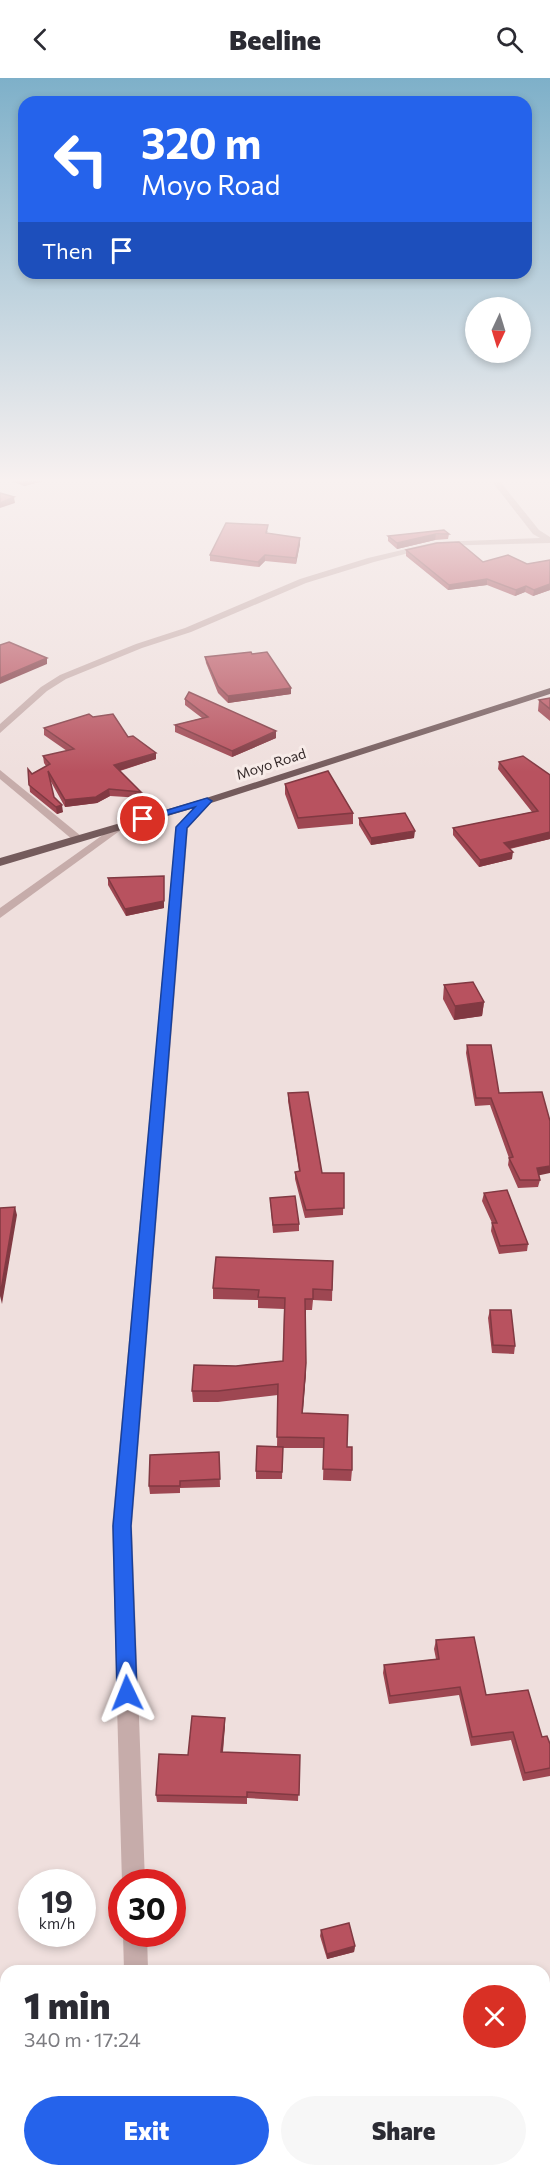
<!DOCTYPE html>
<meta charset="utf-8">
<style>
body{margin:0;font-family:Commissioner,sans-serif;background:#f7f7f7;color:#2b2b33;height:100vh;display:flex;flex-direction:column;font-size:22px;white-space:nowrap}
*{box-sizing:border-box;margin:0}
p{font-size:20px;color:#7c7c81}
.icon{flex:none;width:33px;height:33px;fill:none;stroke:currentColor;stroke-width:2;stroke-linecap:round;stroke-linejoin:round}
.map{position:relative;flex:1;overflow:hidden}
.panel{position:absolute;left:0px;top:1887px;width:550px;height:212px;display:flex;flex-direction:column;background:#fff;border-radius:18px 18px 0 0;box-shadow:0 3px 9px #0003}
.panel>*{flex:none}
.guide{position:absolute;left:18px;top:18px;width:514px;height:183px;border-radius:18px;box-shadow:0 3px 9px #0003;background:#2563eb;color:#fff;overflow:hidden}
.needle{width:39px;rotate:184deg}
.buttons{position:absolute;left:465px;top:219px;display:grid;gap:12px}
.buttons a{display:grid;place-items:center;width:66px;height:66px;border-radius:50%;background:#fff;box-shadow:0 3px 9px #0003;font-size:30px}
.speed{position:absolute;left:18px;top:1791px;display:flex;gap:12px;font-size:30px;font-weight:700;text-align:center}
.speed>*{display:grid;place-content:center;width:78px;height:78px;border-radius:50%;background:#fff;box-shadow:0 3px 9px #0003;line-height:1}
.speed small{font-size:15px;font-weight:400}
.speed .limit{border:9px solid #d22;background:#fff;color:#111}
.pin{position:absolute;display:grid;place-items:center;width:51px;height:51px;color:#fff;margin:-26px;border:3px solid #fff;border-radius:50%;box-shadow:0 2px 6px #0007}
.me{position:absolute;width:66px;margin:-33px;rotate:358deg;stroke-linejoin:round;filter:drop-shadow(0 0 4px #0008)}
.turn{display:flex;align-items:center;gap:21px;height:126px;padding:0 24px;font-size:27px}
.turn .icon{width:78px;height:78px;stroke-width:2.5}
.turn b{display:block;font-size:42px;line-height:51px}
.then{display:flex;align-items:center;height:57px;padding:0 24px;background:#0003;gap:12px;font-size:22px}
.round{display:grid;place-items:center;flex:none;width:63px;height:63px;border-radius:32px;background:#f7f7f7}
.headline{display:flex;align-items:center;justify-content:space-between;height:102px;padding:0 24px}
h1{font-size:36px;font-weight:800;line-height:45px}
.action{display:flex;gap:12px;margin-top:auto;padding:12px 24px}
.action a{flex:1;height:69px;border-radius:36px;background:#2563eb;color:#fff;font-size:24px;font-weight:800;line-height:69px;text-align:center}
.action a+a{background:#f7f7f7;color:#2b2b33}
header{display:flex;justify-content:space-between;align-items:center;height:78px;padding:0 24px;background:#fff;font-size:27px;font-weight:800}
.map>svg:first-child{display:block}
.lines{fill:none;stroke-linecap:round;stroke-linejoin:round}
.minor{fill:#c6acaa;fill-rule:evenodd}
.major{fill:#745b5c;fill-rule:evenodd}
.wall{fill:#9e4752}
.shaded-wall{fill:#813942}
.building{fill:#b8525f;stroke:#813942;stroke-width:1.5}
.route{fill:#2563eb;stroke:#184099;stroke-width:1.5}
.labels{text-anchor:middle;stroke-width:6;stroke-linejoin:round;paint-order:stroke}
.far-street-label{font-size:14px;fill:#342929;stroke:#f7ebe8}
</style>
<header><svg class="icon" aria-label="back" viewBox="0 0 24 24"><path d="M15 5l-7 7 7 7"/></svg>Beeline<svg class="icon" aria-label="search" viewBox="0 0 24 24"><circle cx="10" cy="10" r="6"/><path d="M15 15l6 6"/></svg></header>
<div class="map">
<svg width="550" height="2098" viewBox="0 0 550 2098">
<rect width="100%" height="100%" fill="#efdfdd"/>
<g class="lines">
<g class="minor">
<polygon points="490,401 498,401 539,452 550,459 550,465 436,468 374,484 306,505 191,554 142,570 66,601 47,613 0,655 0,646 41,609 60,597 136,566 185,550 300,501 368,480 436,464 540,460 533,456"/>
<polygon points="0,692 81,758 81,762 73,762 0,701"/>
<polygon points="207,720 213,723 188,750 132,1448 145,1804 122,1805 112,1448 176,749 203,721"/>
<polygon points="121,744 125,745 125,749 0,840 0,830"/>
<polygon points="123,1856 147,1856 148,1893 124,1893"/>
<rect x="128" y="2092" width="28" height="6"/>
</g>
<polygon class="major" points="550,610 550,616 211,725 0,788 0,780 203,721"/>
</g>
<g class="wall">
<polygon points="6,401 51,401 24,408"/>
<polygon points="268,453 267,455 300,460 300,466 296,486 265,483 259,489 210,483 210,477"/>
<polygon points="449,456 448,461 435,462 397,471 388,463 388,458"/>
<polygon points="406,472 483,484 527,486 550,482 550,512 533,518 525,514 515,518 487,507 448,512 406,478"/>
<polygon points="252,576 291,610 291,616 228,625 218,615 206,585 205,579"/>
<polygon points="550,620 550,643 538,633 539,622"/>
<polygon points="185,621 276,660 232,679 175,654 175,647 202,640 185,627"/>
<polygon points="93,639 128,659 156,681 120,693 141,714 142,720 110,718 97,725 65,729 50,702 54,719 63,734 57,736 30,714 28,691 32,696 46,688 44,685 43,678 67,673 44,657 44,650"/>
<polygon points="523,678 550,761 510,771 512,781 479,789 453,757 453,750 532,734 498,691 499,684"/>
<polygon points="285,706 353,735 353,746 298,751 285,716"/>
<polygon points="359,740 414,760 371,767 359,747"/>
<polygon points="164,798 164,830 126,838 108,807 108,800"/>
<polygon points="444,907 484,924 482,938 454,942 443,921"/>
<polygon points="467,967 499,1015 539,1098 540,1102 538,1109 518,1110 508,1087 509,1080 490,1027 475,1028 466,975"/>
<polygon points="288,1015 322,1095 344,1095 343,1137 305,1140 295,1101 295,1094 299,1093 288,1023"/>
<polygon points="484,1115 528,1166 527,1173 499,1176 491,1153 492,1145 482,1123"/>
<polygon points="270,1120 299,1146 299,1153 273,1155"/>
<polygon points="333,1183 332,1223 313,1222 312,1232 306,1232 306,1295 302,1335 347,1369 352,1392 351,1403 323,1402 324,1370 283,1370 282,1401 256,1401 256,1393 277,1369 278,1317 218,1324 193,1324 192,1313 236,1288 283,1283 284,1231 258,1230 258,1222 213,1221 213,1210"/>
<polygon points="490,1232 515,1268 514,1276 492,1275 488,1240"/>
<polygon points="219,1374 220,1409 180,1410 180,1415 150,1416 149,1408"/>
<polygon points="436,1562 486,1617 550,1666 550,1698 523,1703 511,1662 471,1668 459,1617 389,1626 383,1595 384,1587 436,1581 434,1571"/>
<polygon points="225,1640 225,1647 223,1674 300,1677 298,1723 247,1720 247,1726 157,1724 156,1717 188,1677"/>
<polygon points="321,1852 355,1868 354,1874 327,1881 320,1858"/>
</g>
<g class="shaded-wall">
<polygon points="31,401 51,401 24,408 23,403"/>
<polygon points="14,419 15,425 0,430 0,425"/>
<polygon points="436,456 435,462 397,471 397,465"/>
<polygon points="300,460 300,466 296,486 296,480"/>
<polygon points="265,477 265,483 259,489 258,484"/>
<polygon points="487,501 487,507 448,512 449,507"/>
<polygon points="550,506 550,512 533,518 534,512"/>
<polygon points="526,508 525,514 515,518 516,512"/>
<polygon points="47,580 47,586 0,606 0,600"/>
<polygon points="291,610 291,616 228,625 228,618"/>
<polygon points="276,653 276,660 232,679 232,673"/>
<polygon points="156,675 156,681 115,694 114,687"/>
<polygon points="109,711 110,718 97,725 65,729 65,722"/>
<polygon points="62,727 63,734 57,736 56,729"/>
<polygon points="415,753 414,760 371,767 371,760"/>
<polygon points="550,754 550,761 503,772 504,765"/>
<polygon points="513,774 512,781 479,789 480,782"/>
<polygon points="164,798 164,830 126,838 125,831"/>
<polygon points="484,924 482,938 454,942 455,928"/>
<polygon points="550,1088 550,1095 536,1098 537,1090"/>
<polygon points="15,1129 17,1137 2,1226 0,1218"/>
<polygon points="306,1285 306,1295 302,1346 302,1335"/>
<polygon points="225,1640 225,1647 222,1681 221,1674"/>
<polygon points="355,1868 354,1874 327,1881 327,1876"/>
</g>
<g class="building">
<polygon points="18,401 31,401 23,403"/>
<polygon points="0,415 14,419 0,425"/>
<polygon points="226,445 268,447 266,455 300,460 296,480 265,477 258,484 210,477"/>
<polygon points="444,452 449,456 436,456 397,465 388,458"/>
<polygon points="459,464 483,484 508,477 527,486 550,482 550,506 534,512 526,508 516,512 487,501 449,507 406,472 437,465"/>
<polygon points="9,564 47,580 0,600 0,567"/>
<polygon points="251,574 252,576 267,574 291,610 228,618 218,608 205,579"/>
<polygon points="189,614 276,653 232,673 175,647 208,639 185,621"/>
<polygon points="550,620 550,631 539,622"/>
<polygon points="89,636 93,639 113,636 128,659 133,658 156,675 114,687 141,714 109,711 96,719 65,722 48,693 54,719 62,727 56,729 29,707 28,691 32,696 50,686 43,678 74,671 44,650"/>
<polygon points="523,678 550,697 550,754 504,765 513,774 480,782 453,750 538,733 499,684"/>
<polygon points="328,693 353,735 298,740 285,706"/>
<polygon points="405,735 415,753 371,760 359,740"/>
<polygon points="164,798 164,823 125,831 108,800"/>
<polygon points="473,904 484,924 455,928 444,907"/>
<polygon points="467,967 491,967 499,1015 542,1014 550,1043 550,1088 537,1090 540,1102 520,1102 509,1080 513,1079 491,1020 476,1020"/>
<polygon points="308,1014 322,1095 344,1095 344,1130 306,1132 295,1094 300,1093 288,1015"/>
<polygon points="507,1112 528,1166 500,1168 492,1145 497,1145 484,1115"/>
<polygon points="295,1118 299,1146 273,1147 270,1120"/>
<polygon points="15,1129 0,1218 0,1130"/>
<polygon points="216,1179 333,1183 332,1212 313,1211 313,1221 305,1221 306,1285 302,1335 348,1337 347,1369 352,1369 352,1392 323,1391 324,1360 277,1359 278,1306 218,1313 192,1313 194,1287 236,1288 283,1283 285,1220 258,1219 259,1212 213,1210"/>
<polygon points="490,1232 511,1232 515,1268 493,1267"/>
<polygon points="257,1368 283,1369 282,1394 256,1393"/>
<polygon points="219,1374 220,1401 180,1403 180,1408 149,1408 150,1377"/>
<polygon points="474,1559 486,1617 528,1612 542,1659 547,1658 550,1666 550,1690 525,1695 513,1654 472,1659 460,1609 390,1618 384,1587 439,1581 436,1562"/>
<polygon points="192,1638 225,1640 221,1674 300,1677 299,1717 247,1714 247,1719 156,1717 159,1676 188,1677"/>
<polygon points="349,1845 355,1868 327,1876 321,1852"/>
</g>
<linearGradient id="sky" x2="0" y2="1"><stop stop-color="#7eb0c9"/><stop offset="0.58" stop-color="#f8f1f0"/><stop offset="1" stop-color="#f8f1f0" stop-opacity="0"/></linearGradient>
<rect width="550" height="694" fill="url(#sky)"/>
<polygon class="route" points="207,720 212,723 187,750 131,1448 137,1615 134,1621 127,1624 120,1621 117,1615 113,1448 176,749 195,729 143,744 138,741"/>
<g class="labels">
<g class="far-street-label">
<text transform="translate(271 686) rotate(-18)" y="5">Moyo Road</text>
</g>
</g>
</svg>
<div class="buttons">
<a><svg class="needle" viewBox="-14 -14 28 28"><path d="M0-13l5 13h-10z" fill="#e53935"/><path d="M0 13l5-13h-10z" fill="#7c7c81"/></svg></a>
</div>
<div class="speed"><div>19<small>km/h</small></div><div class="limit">30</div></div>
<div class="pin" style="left:143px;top:741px;background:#d93025"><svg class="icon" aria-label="arrive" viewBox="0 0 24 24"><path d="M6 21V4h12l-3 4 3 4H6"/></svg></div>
<svg class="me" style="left:127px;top:1615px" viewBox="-20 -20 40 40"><path d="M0-17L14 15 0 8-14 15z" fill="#2563eb" stroke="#fff" stroke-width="4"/></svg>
<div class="guide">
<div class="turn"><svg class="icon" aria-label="left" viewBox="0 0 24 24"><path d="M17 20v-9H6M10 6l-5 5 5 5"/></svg><div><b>320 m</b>Moyo Road</div></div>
<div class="then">Then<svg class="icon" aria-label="arrive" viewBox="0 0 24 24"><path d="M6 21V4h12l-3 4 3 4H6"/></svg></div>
</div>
<section class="panel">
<div class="headline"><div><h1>1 min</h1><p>340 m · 17:24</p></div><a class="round" style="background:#d93025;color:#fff"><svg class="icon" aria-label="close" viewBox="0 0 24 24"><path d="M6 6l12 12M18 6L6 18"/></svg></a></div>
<div class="action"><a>Exit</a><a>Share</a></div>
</section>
</div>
